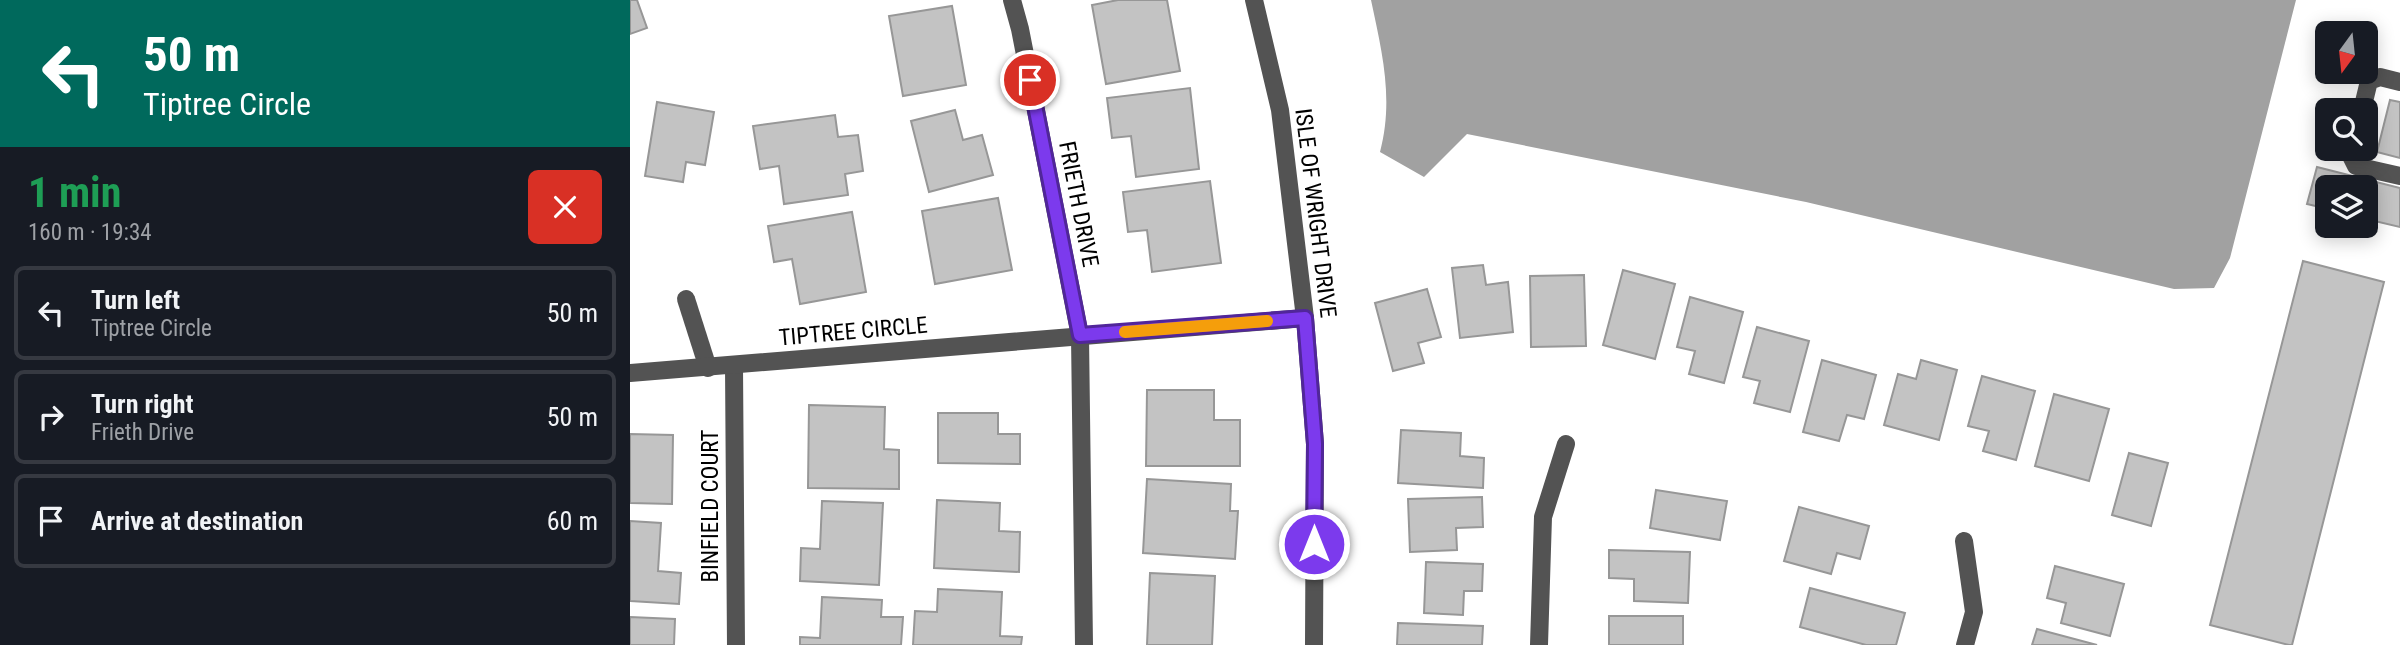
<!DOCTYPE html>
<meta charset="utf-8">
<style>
body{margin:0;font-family:"Roboto Condensed",sans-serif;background:#20242c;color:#f1f3f6;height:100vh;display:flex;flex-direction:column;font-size:26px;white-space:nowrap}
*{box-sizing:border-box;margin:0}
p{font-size:23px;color:#9ea1a6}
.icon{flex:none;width:38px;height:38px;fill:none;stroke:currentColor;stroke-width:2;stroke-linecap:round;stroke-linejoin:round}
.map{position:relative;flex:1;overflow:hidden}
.side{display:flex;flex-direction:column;background:#171b24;width:630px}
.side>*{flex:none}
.banner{background:#00695c;color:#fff;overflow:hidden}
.needle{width:46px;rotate:195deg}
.buttons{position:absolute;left:1685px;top:21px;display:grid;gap:14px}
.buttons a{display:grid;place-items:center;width:63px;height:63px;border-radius:10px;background:#171b24;box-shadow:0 4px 18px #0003;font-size:35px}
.pin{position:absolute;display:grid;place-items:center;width:60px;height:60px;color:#fff;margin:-30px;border:4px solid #fff;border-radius:50%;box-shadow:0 2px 7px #0007}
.me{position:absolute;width:77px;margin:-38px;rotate:0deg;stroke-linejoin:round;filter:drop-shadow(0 0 5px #0008)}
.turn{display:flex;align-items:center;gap:24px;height:147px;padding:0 28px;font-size:32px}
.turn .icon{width:91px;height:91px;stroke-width:2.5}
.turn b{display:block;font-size:49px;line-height:60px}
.round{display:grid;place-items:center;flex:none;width:74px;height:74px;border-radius:10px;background:#20242c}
.overview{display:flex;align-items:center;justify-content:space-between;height:119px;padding:0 28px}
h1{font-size:42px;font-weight:700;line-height:52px;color:#1e9e55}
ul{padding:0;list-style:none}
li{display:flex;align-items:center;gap:21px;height:94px;margin:0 14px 10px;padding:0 14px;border:4px solid #363941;border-radius:10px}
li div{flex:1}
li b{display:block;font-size:26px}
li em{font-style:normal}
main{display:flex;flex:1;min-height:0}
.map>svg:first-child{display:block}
.water{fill:#a1a1a1}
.building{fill:#c3c3c3;stroke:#979797;stroke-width:2}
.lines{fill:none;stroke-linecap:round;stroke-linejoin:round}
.minor{stroke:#535353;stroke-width:18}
.route-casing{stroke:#51269a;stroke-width:18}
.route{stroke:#7c3aed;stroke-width:12}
.slow{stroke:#f59e0b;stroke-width:12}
.labels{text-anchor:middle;stroke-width:7;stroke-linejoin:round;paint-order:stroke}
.street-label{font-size:23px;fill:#000;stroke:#fff}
</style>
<main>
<section class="side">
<div class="banner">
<div class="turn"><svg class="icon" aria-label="left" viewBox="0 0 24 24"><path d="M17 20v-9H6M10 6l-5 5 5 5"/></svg><div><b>50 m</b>Tiptree Circle</div></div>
</div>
<div class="overview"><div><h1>1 min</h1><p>160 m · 19:34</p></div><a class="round" style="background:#d93025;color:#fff"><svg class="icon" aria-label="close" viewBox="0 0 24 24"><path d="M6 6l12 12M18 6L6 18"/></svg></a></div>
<ul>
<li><svg class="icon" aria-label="left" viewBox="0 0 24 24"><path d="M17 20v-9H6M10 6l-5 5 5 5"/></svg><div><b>Turn left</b><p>Tiptree Circle</p></div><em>50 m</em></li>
<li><svg class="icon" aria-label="right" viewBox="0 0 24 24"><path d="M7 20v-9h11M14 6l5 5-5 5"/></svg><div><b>Turn right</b><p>Frieth Drive</p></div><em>50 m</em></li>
<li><svg class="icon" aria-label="arrive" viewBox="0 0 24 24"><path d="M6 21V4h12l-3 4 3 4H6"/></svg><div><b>Arrive at destination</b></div><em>60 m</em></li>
</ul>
</section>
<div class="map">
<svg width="1770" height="645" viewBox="0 0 1770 645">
<rect width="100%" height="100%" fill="#fff"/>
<path class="water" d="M741,0H1666L1600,258L1584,288L1544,289L1176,202L837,134L794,177L750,152C764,99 752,52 741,0Z"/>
<g class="building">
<polygon points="0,0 7,0 17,28 0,34"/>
<polygon points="488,0 537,0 550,71 476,84 462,5"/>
<polygon points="322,6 336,85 273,96 259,16"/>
<polygon points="560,88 569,169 506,177 501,136 482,138 477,98"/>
<polygon points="1760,100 1770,102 1770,158 1747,152"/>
<polygon points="27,102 84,112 75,165 56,162 53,182 15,176"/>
<polygon points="325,110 333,140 352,135 363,175 299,192 281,121"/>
<polygon points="205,115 208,137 228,135 233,171 215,174 218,195 154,204 149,166 130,169 123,126"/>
<polygon points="1687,167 1770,188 1770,227 1736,219 1736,187 1698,187 1698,209 1677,204"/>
<polygon points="580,181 591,263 522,272 517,230 498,232 493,192"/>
<polygon points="368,198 382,270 305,284 292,211"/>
<polygon points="222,212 236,292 170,304 162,259 144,262 138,226"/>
<polygon points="1673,261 1754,282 1662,645 1659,645 1580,625"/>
<polygon points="853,265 856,285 878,282 883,332 830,338 822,268"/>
<polygon points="993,270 1045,284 1025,359 973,345"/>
<polygon points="954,275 956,346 901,347 900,276"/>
<polygon points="797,289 811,337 788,343 794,363 763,371 745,303"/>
<polygon points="1060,297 1113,312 1094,383 1059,374 1065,351 1047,347"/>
<polygon points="1127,327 1179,341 1160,412 1124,403 1130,381 1113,377"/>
<polygon points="1192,360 1246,375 1234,419 1217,415 1209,441 1173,432"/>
<polygon points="1291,360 1327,370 1309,440 1254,425 1268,374 1286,379"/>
<polygon points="1352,376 1405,391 1386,460 1353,451 1359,431 1338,426"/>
<polygon points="517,390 584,390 584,420 610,420 610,466 516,466"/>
<polygon points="1424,394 1479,409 1459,481 1405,466"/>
<polygon points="179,405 255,407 254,449 269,450 269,489 178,488"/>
<polygon points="308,413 368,413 368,434 390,434 390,464 308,463"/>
<polygon points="771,430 831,433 830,456 854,458 853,488 768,483"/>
<polygon points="0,434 43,435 42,504 0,503"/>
<polygon points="1499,453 1538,463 1521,526 1482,515"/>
<polygon points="517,479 601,484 600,511 608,511 605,559 513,553"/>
<polygon points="1026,490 1097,501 1090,540 1020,528"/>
<polygon points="852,497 853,527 826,528 827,550 780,552 778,499"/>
<polygon points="307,500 370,503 369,531 390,532 389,572 304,568"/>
<polygon points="192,501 253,503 249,585 170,581 171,548 190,549"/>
<polygon points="1169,507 1239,526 1230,559 1207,553 1201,574 1154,561"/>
<polygon points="0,521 31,523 28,571 51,573 49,604 0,601"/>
<polygon points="979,550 1060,552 1058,603 1004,601 1004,579 979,578"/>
<polygon points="796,562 853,564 852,591 834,591 833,615 794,613"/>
<polygon points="1425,566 1494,584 1480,636 1431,623 1436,603 1417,598"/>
<polygon points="520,573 585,576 582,645 517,645"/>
<polygon points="1180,588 1275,613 1266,645 1236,645 1170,627"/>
<polygon points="308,589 372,592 370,636 392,637 391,645 283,645 285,611 307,612"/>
<polygon points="192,597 252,600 251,617 273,617 271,645 170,645 170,637 190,638"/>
<rect x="979" y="616" width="74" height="29"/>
<polygon points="0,617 45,619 44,645 0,645"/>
<polygon points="768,623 853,626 852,645 767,645"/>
<polygon points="1407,629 1467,645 1402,645"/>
</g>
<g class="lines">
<g class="minor">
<polyline points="382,0 390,29 450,336 454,645"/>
<polyline points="624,0 650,110 675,318 685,444 684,645"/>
<polyline points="1732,110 1739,81 1750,77 1770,82"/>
<polyline points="1723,149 1721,156 1726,166 1770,176"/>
<polyline points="56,299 78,368"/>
<polyline points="104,366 106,645"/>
<polyline points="0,373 675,318"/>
<polyline points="1334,541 1344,612 1335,645"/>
<polyline points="909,645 913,517 936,444"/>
</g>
</g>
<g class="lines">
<g class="route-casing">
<polyline id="route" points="400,80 450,335 675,318 685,444 684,544"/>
</g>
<use href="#route" class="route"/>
<polyline class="slow" points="495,332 637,321"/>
</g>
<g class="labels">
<g class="street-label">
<text transform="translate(449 204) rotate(79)" y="8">FRIETH DRIVE</text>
<text transform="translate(686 213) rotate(83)" y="8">ISLE OF WRIGHT DRIVE</text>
<text transform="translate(223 331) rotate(-5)" y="8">TIPTREE CIRCLE</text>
<text transform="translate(80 506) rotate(-90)" y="8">BINFIELD COURT</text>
</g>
</g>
</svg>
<div class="buttons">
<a><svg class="needle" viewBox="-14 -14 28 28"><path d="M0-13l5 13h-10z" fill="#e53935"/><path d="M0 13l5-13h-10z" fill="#9ea1a6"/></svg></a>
<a><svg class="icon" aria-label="search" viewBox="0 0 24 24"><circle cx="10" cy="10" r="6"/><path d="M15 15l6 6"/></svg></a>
<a><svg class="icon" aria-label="layers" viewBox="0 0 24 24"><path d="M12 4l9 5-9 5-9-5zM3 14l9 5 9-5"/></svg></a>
</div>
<div class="pin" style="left:400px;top:80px;background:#d93025"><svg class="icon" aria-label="arrive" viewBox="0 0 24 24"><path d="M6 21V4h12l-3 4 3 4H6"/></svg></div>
<svg class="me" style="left:684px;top:544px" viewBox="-20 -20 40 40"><circle r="17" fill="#7c3aed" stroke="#fff" stroke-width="3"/><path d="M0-11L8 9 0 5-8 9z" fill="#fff"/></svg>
</div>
</main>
